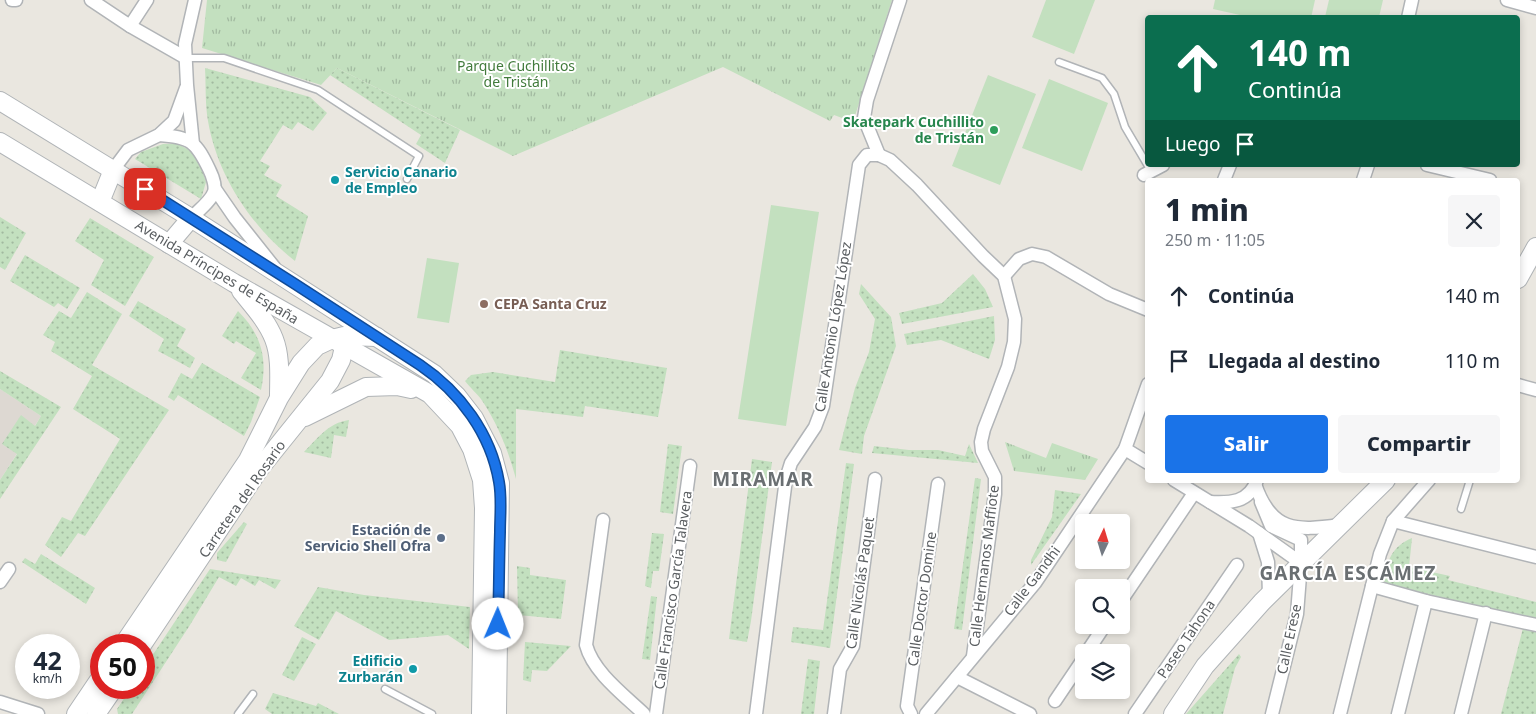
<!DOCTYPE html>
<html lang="es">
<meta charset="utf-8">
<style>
body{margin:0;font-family:"Noto Sans",sans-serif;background:#f6f6f7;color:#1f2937;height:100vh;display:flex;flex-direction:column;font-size:19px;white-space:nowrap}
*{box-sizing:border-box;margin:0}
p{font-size:16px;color:#747a83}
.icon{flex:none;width:28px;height:28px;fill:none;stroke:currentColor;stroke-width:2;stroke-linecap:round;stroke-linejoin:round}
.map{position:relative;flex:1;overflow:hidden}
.panel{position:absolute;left:1145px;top:178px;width:375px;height:305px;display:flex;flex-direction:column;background:#fff;border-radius:5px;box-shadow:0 2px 8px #0003}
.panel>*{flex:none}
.hud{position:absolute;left:1145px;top:15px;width:375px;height:152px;border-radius:5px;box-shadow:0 2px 8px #0003;background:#0b6e4f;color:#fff;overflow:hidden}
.needle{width:32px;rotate:4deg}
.tools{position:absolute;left:1075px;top:514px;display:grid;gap:10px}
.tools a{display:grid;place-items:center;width:55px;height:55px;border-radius:5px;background:#fff;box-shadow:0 2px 8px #0003;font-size:25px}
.speed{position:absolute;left:15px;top:634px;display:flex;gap:10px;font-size:25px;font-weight:700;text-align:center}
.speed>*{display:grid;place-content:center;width:65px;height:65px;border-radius:50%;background:#fff;box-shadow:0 2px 8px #0003;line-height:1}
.speed small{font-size:12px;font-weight:400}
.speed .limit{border:8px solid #d22;background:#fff;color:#111}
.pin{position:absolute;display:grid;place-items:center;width:42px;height:42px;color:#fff;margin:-21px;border-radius:10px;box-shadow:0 2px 8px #0006}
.me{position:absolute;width:55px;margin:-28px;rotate:1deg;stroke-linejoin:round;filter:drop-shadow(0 0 4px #0008)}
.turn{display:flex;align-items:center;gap:18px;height:105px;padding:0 20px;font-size:22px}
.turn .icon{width:65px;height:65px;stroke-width:2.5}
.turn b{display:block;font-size:35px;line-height:42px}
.then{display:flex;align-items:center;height:48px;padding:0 20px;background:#0003;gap:10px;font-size:19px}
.round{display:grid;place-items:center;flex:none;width:52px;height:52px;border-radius:5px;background:#f6f6f7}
.overview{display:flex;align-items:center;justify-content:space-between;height:85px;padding:0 20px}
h1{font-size:30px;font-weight:800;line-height:38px}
.primary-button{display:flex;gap:10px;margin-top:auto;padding:10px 20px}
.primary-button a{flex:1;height:58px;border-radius:5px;background:#1a73e8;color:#fff;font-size:20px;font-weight:800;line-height:58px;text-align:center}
.primary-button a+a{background:#f6f6f7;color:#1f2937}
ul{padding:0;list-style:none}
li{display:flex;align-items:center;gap:15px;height:65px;padding:0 20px}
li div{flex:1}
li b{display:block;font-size:19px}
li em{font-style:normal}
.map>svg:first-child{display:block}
.education{fill:#ddd8d2}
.grass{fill:#c3e0bf}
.park{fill:url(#park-tufts)}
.garden{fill:url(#garden-dots)}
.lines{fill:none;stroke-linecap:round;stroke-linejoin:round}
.lane-casing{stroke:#b1b4b7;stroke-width:9}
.street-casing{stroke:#b1b4b7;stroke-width:15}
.secondary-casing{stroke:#b0b4b7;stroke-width:20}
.lane{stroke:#fff;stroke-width:6}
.street{stroke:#fff;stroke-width:12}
.secondary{stroke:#fff;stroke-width:18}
.route-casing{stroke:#114b97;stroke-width:12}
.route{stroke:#1a73e8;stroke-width:9}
.leisure-dot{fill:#2e9e5b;stroke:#fff;stroke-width:2}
.culture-dot{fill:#0f9aa8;stroke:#fff;stroke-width:2}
.education-dot{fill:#8d6e63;stroke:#fff;stroke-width:2}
.service-dot{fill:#5c6f8a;stroke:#fff;stroke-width:2}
.labels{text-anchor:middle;stroke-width:4;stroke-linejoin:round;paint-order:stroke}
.park-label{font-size:14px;fill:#427b3c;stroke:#fff}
.leisure-label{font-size:14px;font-weight:bold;fill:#27864d;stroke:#fff;text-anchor:end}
.culture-label{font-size:14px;font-weight:bold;fill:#0d838f;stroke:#fff;text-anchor:start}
.street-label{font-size:14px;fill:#595d60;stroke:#fff}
.education-label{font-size:14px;font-weight:bold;fill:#785e54;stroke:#fff;text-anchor:start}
.service-label{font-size:14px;font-weight:bold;fill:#4e5e75;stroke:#fff;text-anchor:end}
.district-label{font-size:19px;font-weight:bold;letter-spacing:1px;fill:#6a6f72;stroke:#fff}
</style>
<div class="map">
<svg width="1536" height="714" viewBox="0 0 1536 714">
<defs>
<pattern id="park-tufts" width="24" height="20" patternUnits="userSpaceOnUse" patternTransform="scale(1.25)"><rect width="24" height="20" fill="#c3e0bf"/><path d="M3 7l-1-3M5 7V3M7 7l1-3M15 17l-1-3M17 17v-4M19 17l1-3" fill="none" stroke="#a1b99f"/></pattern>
<pattern id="garden-dots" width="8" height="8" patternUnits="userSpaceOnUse" patternTransform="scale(1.25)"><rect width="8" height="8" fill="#c3e0bf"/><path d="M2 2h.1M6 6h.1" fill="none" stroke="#a1b99f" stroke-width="1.8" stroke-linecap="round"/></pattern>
</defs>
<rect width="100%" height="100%" fill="#eae7e0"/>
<polygon class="education" points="0,389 41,416 0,480"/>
<g class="grass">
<polygon points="1046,0 1095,0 1074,54 1032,37"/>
<polygon points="1215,0 1315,0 1311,18 1249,17 1213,9"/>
<polygon points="1329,0 1383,0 1379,17 1325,17"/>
<polygon points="988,75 1036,94 1000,185 952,166"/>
<polygon points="1049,79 1108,103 1082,171 1022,148"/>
<polygon points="771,205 819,212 786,426 738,419"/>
<polygon points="427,258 459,263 449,323 417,318"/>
</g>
<g class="park">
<polygon points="207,0 892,0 853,122 834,115 830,121 723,67 513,156 337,68 321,85 202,48"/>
<polygon points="1005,442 1046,458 1052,443 1098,459 1085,480 1014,471"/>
</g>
<g class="garden">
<path d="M205,68L310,97L327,113L313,131L298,122L292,130L283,125L260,161L270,166L264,175L282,185L276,196L308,216L295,261C252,228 217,175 208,121C205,104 206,85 205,68Z"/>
<polygon points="337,68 460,130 445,163 416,144 421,135 330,75"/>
<polygon points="163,144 178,144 189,150 198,158 206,182 201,199 135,159 141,152"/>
<polygon points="0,217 26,233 5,270 0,267"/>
<polygon points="90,218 154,257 125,306 91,285 104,260 75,241"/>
<polygon points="25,255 80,288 67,309 58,303 54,307 10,281"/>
<polygon points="973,274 985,289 993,307 902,324 899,313 942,303"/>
<polygon points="861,284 891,317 896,346 864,436 862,454 839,450 855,388 869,352 875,319 859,294"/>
<polygon points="87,292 122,314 92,365 169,410 85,536 78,533 61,557 45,545 62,517 71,521 120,439 73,409 92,376 51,351 55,342 43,335 59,311 71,318"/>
<polygon points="138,301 186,329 177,346 195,358 190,368 158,351 164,339 129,316"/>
<path d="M238,311C261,334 268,358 261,390L241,378L256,353L236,341L234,344L222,336Z"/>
<polygon points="994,316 995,340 989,359 941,340 907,345 904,334"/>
<path d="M560,350L667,368L658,417L585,406L583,417L516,409V479C508,450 499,427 483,402C478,394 470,388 465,381L471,375L493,372L555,382Z"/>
<polygon points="202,363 260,397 251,422 244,436 178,395 174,401 168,397 181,373 192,379"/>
<polygon points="0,371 61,407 0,499 0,480 17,454 2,444 21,415 35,426 41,416 0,389"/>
<path d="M349,420L346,437L334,435L331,458L304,452C318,438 328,423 349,420Z"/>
<polygon points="668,444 682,446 673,514 660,512"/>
<polygon points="969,444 978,463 872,453 874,446 909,450 938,450 965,456"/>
<polygon points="752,459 772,462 751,621 747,642 729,639"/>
<polygon points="846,463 854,464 830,648 791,642 793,627 823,630"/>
<polygon points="975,478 981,479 962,630 954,629"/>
<polygon points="1055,490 1081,494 1031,565 1031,560 1052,517"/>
<polygon points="244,522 247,524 226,562 217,560 217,553"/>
<polygon points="652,533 664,534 659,571 653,571 651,588 645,586"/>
<path d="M1412,538L1409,567L1450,576L1448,580L1536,602V620L1382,583C1388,562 1390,547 1412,538Z"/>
<polygon points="41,554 95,588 86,604 22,562 25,558 35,564"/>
<polygon points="517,566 530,568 530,575 566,580 561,619 518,615"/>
<polygon points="210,569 281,580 275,589 259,580 255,586 241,578 236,586 219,577 190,625 132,714 118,714 117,709 131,688 144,688 144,668"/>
<polygon points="318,587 364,595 470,607 469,649 448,635 389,640 336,611 319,640 294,626"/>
<polygon points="651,596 657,597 650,660 642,659"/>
<polygon points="1523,628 1536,631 1536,714 1501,714"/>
<polygon points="302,637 316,644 294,681 282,675"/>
<polygon points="525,642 571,646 547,671 532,670 531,682 523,680"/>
<polygon points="1239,654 1241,657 1235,668 1223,714 1186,714"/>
<polygon points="808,659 820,661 814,714 801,714"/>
<polygon points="273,693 316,706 318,703 339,714 272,714 265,709"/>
</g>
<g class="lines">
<g class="lane-casing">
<g id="lane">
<polyline points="186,58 224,58 318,90 419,156 407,179"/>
<polyline points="1059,62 1102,78 1114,94 1125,127 1151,171"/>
<polyline points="1461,509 1470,480"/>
<polyline points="385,689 432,714"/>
<polyline points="238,714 253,694"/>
</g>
</g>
<g class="street-casing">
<g id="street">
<polyline points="12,0 16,0"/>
<polyline points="91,0 130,26 186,58"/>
<polyline points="1507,0 1536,8"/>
<polyline points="1408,18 1412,0"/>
<polyline points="130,26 147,0"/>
<path d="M159,135C191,137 196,142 209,169C212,175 216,186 214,192C211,201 198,211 191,218"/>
<polyline points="193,144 187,85 185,44 195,0"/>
<polyline points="879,155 864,118 867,100 900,0"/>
<polyline points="1427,165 1490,180"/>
<polyline points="113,170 128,150 159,135 174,121 186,88"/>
<polyline points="1144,175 1163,165"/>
<polyline points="1224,180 1230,165"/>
<polyline points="1363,180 1368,165"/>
<polyline points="215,189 235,218 274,267"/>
<polyline points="1004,276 1019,259 1032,254 1046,257 1109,294 1148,310"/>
<polyline points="1518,385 1536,390"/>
<polyline points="1125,449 1148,463"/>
<polyline points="1174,480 1249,526 1301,563"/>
<path d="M1255,484C1271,532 1296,531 1340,525"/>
<path d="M1210,502C1230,503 1249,503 1257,480"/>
<polyline points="1261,502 1271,526 1301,540 1301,563 1297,614 1272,714"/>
<path d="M603,520L586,645C593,672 624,695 644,714"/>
<polyline points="1393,521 1536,557"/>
<polyline points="1259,533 1268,562 1269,595"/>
<polyline points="0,582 9,569"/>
<polyline points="1372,586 1426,601 1536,625"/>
<polyline points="1121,601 1194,493"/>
<polyline points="1087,652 1105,625"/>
<polyline points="957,677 1030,714"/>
<polyline points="1055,701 1084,658"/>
<polyline points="0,702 38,714"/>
<polyline points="656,714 690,466"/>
<polyline points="756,714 786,479 791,463 815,427 823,406 859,165 867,155 879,155 890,160 917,185 983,256 1004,276 1015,319 1014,342 1008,367 984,429 981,442 982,451 995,477 995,494 973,656"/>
<polyline points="834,714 840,669 853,646 875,479"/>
<polyline points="911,714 907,706 938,484"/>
<polyline points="926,714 1035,583 1125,449 1148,384"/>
<polyline points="1135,714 1237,565"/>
<polyline points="1340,714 1380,554 1393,521 1429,480"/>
<polyline points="1398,714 1426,601"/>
<polyline points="1461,714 1486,613"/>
</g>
</g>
<g class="secondary-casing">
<g id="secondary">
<polyline points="0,101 191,218 434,374 457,396 474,418 492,453 500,483 497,714"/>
<polyline points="0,142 234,283 430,394 460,426 472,449 482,480 484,508 481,714"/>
<polyline points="100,202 113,170"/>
<polyline points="169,244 191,218"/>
<polyline points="1518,279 1536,247"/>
<path d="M241,291C253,306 267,321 274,339C281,357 279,378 279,397"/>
<polyline points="305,417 366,387 397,386 411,389"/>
<polyline points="123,645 248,460 279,398 301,363 317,346 332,339 344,336 377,337"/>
<polyline points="142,645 260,468 330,381 341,360 344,347 344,337"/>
<polyline points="76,714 101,677"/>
<polyline points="96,714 114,688"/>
<polyline points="1173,714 1205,666 1262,602 1386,480"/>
</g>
</g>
<use href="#lane" class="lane"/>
<use href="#street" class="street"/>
<use href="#secondary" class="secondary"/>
</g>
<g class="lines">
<g class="route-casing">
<path id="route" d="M145,189L295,284L420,365C460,392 491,434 499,482C502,498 500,516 500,532C499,563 499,593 498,624"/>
</g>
<use href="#route" class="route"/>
</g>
<circle class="leisure-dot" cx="994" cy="130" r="5"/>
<g class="culture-dot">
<circle cx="335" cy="180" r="5"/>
<circle cx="413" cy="669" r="5"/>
</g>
<circle class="education-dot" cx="484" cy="304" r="5"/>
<circle class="service-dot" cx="441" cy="538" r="5"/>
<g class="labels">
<g class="park-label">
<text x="516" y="71">Parque Cuchillitos<tspan x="516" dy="16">de Tristán</tspan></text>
</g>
<g class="leisure-label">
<text x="984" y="127">Skatepark Cuchillito<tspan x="984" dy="16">de Tristán</tspan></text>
</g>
<g class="culture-label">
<text x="345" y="177">Servicio Canario<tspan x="345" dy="16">de Empleo</tspan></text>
<text x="403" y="666" text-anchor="end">Edificio<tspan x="403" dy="16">Zurbarán</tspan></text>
</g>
<g class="street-label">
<text transform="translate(217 272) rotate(31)" y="5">Avenida Príncipes de España</text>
<text transform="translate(833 327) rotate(-81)" y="5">Calle Antonio López López</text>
<text transform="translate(242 499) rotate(-55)" y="5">Carretera del Rosario</text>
<text transform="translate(984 566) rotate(-83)" y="5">Calle Hermanos Maffiote</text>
<text transform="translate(1032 581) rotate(-53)" y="5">Calle Gandhi</text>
<text transform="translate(860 583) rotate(-82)" y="5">Calle Nicolás Paquet</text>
<text transform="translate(673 590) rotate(-82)" y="5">Calle Francisco García Talavera</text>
<text transform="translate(922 599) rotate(-82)" y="5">Calle Doctor Domine</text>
<text transform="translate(1186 639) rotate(-56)" y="5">Paseo Tahona</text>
<text transform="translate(1289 639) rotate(-78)" y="5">Calle Erese</text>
</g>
<g class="education-label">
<text x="494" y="309">CEPA Santa Cruz</text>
</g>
<g class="service-label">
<text x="431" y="535">Estación de<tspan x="431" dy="16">Servicio Shell Ofra</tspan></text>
</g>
<g class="district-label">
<text x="763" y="486">MIRAMAR</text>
<text x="1348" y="580">GARCÍA ESCÁMEZ</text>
</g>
</g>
</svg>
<div class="tools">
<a><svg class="needle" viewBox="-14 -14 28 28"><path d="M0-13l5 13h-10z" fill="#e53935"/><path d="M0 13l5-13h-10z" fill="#747a83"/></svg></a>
<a><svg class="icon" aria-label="search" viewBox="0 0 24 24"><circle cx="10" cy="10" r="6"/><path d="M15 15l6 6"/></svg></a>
<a><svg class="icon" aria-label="layers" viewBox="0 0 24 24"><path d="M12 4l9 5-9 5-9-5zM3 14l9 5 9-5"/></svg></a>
</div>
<div class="speed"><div>42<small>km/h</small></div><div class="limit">50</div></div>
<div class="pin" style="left:145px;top:189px;background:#d93025"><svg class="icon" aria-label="arrive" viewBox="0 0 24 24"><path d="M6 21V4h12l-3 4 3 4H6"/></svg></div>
<svg class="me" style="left:498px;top:624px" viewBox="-20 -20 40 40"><circle r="19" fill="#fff"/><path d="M0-13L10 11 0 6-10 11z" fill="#1a73e8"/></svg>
<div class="hud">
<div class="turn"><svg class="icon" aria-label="ahead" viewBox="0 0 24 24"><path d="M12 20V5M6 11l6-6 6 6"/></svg><div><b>140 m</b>Continúa</div></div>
<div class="then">Luego<svg class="icon" aria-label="arrive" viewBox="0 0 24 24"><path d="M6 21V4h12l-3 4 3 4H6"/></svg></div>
</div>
<section class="panel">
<div class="overview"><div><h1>1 min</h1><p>250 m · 11:05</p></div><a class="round"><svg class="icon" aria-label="close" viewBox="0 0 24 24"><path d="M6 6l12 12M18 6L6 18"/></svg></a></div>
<ul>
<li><svg class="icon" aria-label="ahead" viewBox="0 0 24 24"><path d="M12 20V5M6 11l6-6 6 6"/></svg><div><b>Continúa</b></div><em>140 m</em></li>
<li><svg class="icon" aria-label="arrive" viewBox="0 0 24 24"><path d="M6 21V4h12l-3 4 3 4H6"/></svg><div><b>Llegada al destino</b></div><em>110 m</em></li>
</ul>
<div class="primary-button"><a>Salir</a><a>Compartir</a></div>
</section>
</div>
